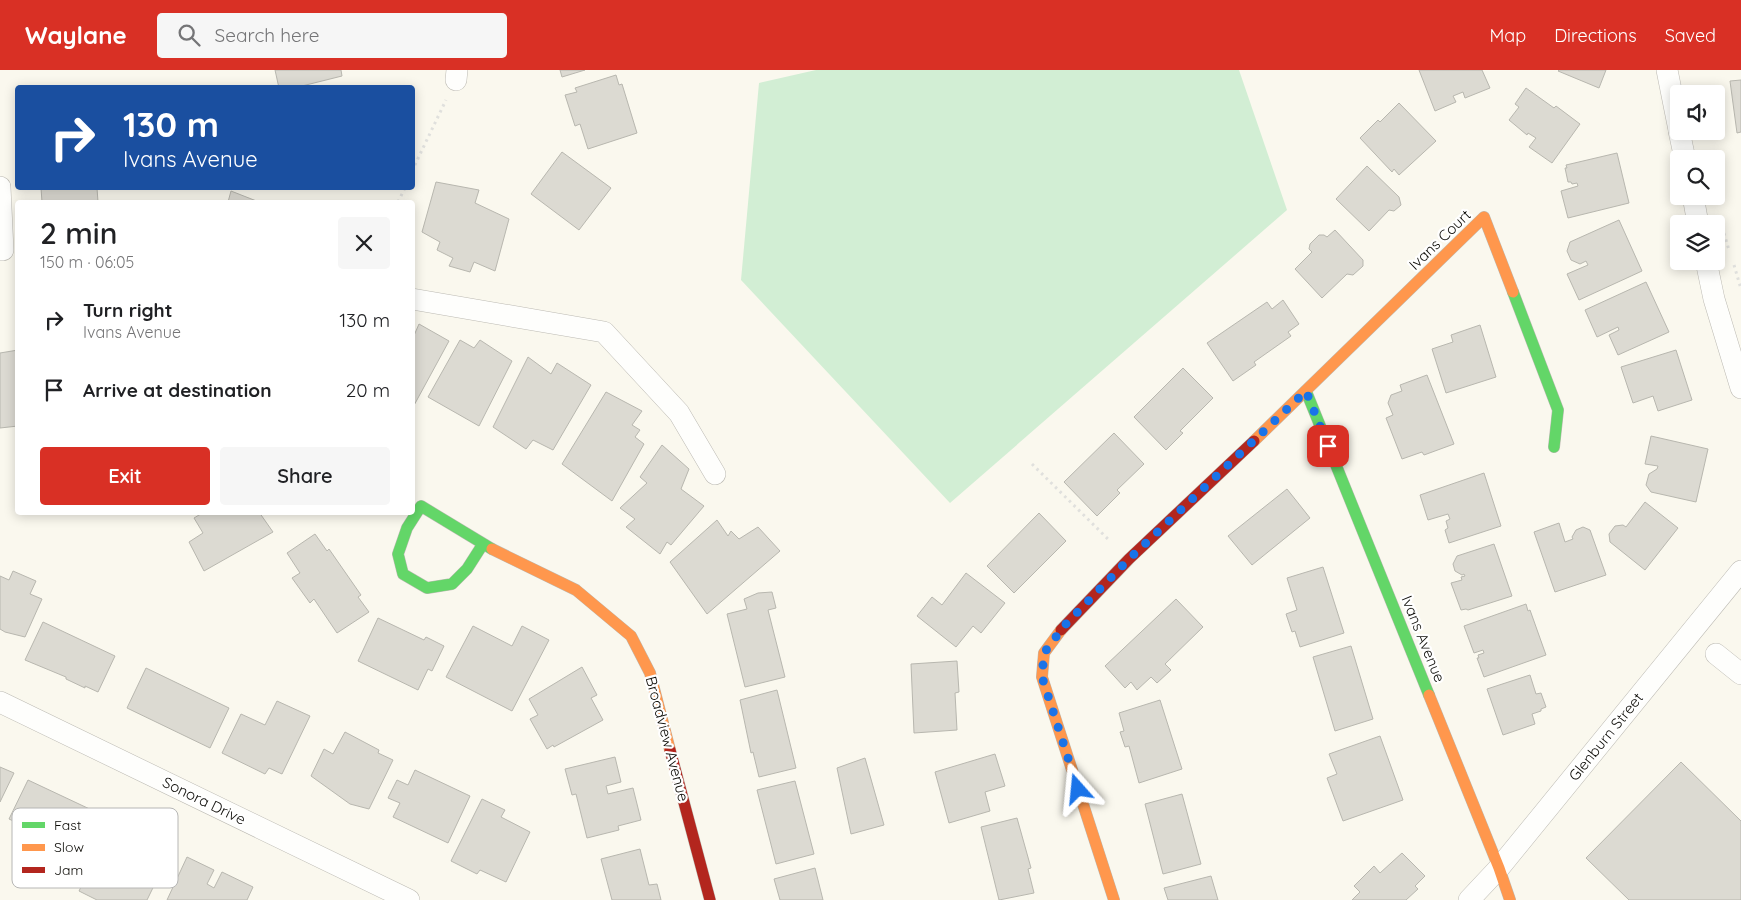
<!DOCTYPE html>
<meta charset="utf-8">
<style>
body{margin:0;font-family:Quicksand,sans-serif;background:#f6f6f6;color:#202124;height:100vh;display:flex;flex-direction:column;font-size:19px;white-space:nowrap}
*{box-sizing:border-box;margin:0}
p{font-size:16px;color:#757577}
.icon{flex:none;width:28px;height:28px;fill:none;stroke:currentColor;stroke-width:2;stroke-linecap:round;stroke-linejoin:round}
.map{position:relative;flex:1;overflow:hidden}
.drawer{position:absolute;left:15px;top:130px;width:400px;height:315px;display:flex;flex-direction:column;background:#fff;border-radius:5px;box-shadow:0 2px 12px #0003}
.drawer>*{flex:none}
.hud{position:absolute;left:15px;top:15px;width:400px;height:105px;border-radius:5px;box-shadow:0 2px 12px #0003;background:#1a4fa0;color:#fff;overflow:hidden}
.controls{position:absolute;left:1670px;top:15px;display:grid;gap:10px}
.controls a{display:grid;place-items:center;width:55px;height:55px;border-radius:5px;background:#fff;box-shadow:0 2px 12px #0003;font-size:25px}
.pin{position:absolute;display:grid;place-items:center;width:42px;height:42px;color:#fff;margin:-21px;border-radius:10px;box-shadow:0 2px 8px #0006}
.me{position:absolute;width:55px;margin:-28px;rotate:342deg;stroke-linejoin:round;filter:drop-shadow(0 0 4px #0008)}
.turn{display:flex;align-items:center;gap:18px;height:105px;padding:0 25px;font-size:22px}
.turn .icon{width:65px;height:65px;stroke-width:2.5}
.turn b{display:block;font-size:35px;line-height:42px}
.round{display:grid;place-items:center;flex:none;width:52px;height:52px;border-radius:5px;background:#f6f6f6}
.headline{display:flex;align-items:center;justify-content:space-between;height:85px;padding:0 25px}
h1{font-size:30px;font-weight:600;line-height:38px}
.action{display:flex;gap:10px;margin-top:auto;padding:10px 25px}
.action a{flex:1;height:58px;border-radius:5px;background:#d93025;color:#fff;font-size:20px;font-weight:600;line-height:58px;text-align:center}
.action a+a{background:#f6f6f6;color:#202124}
ul{padding:0;list-style:none}
li{display:flex;align-items:center;gap:15px;height:70px;padding:0 25px}
li div{flex:1}
li b{display:block;font-size:19px}
li em{font-style:normal}
header{display:flex;align-items:center;gap:30px;box-sizing:border-box;height:70px;padding:0 25px;background:#d93025;color:#fff}
header strong{font-size:24px}
nav{display:flex;gap:28px;margin-inline-start:auto;font-size:18px}
.search{width:350px;height:45px;background:#f6f6f6;display:flex;align-items:center;gap:12px;box-sizing:border-box;padding:0 18px;border-radius:5px;color:#757577;font-size:19px}
.map>svg:first-child{display:block}
.green{fill:#d2eed4}
.building{fill:#dcdad2;stroke:#b8b7af}
.lines{fill:none;stroke-linecap:round;stroke-linejoin:round}
.street-casing{stroke:#bcbab3;stroke-width:22}
.fast-casing{stroke:#bcbab3;stroke-width:12}
.slow-casing{stroke:#bcbab3;stroke-width:12}
.jam-casing{stroke:#bcbab3;stroke-width:12}
.path{stroke:#e0e0dd;stroke-width:3;stroke-dasharray:2.5 4;stroke-linecap:butt}
.street{stroke:#fefefc;stroke-width:21}
.fast{stroke:#63d668;stroke-width:11}
.slow{stroke:#ff974d;stroke-width:11}
.jam{stroke:#b3261e;stroke-width:11}
.route{stroke:#1a73e8;stroke-width:9;stroke-dasharray:0 16.2}
.labels{text-anchor:middle;stroke-width:4.5;stroke-linejoin:round;paint-order:stroke}
.street-label{font-size:15px;fill:#0d0c07;stroke:#fff}
.key{fill:#fff;stroke:#b6b6b5;stroke-width:1}
.key-label{font-size:14px;fill:#0d0c07}
</style>
<header>
<strong>Waylane</strong>
<div class="search"><svg class="icon" aria-label="search" viewBox="0 0 24 24"><circle cx="10" cy="10" r="6"/><path d="M15 15l6 6"/></svg>Search here</div>
<nav><a>Map</a><a>Directions</a><a>Saved</a></nav>
</header>
<div class="map">
<svg width="1741" height="830" viewBox="0 0 1741 830">
<rect width="100%" height="100%" fill="#faf8ee"/>
<polygon class="green" points="816,0 1239,0 1287,140 950,433 741,210 759,13"/>
<g class="building">
<polygon points="275,0 341,0 342,6 294,18 279,18"/>
<polygon points="560,0 585,0 562,7"/>
<polygon points="1419,0 1482,0 1490,18 1465,28 1463,22 1453,26 1456,32 1435,41"/>
<polygon points="1559,0 1606,0 1599,18 1558,1"/>
<polygon points="616,5 619,15 622,14 637,63 588,79 580,54 575,56 565,25 577,22 575,18"/>
<polygon points="1741,10 1741,62 1737,63 1730,11"/>
<polygon points="1526,18 1554,38 1556,36 1580,54 1552,93 1529,77 1536,68 1528,63 1527,65 1509,50 1519,37 1515,34"/>
<polygon points="1399,33 1436,71 1399,105 1394,99 1392,102 1360,68 1378,50 1380,52"/>
<polygon points="562,82 611,118 579,160 531,124"/>
<polygon points="1617,83 1629,133 1568,148 1561,121 1578,116 1577,113 1572,114 1571,112 1568,112 1565,98 1567,98 1566,95"/>
<polygon points="1367,96 1399,127 1401,135 1394,141 1389,140 1369,161 1336,129"/>
<polygon points="436,112 479,120 475,133 509,149 495,201 474,192 470,202 449,196 453,188 437,180 440,172 422,162"/>
<polygon points="41,118 97,118 98,132 42,132"/>
<polygon points="231,121 259,132 228,132"/>
<polygon points="1619,150 1642,201 1579,230 1567,204 1588,195 1586,191 1580,194 1571,190 1567,181 1570,172"/>
<polygon points="1335,160 1363,190 1363,196 1353,205 1347,204 1322,228 1295,199 1312,182 1309,179 1310,174 1319,165 1324,165 1327,167"/>
<polygon points="1646,212 1669,262 1618,285 1609,265 1619,260 1618,257 1597,267 1585,240"/>
<polygon points="1283,230 1299,254 1288,262 1291,266 1254,292 1256,295 1233,311 1207,273 1267,232 1272,239"/>
<polygon points="419,254 449,271 412,339 412,270"/>
<polygon points="1480,255 1496,307 1446,323 1432,279 1453,272 1451,265"/>
<polygon points="460,270 474,278 480,270 512,291 479,356 428,327"/>
<polygon points="18,280 18,356 0,358 0,283"/>
<polygon points="1676,280 1692,330 1658,341 1653,326 1633,333 1621,297"/>
<polygon points="528,287 551,304 557,293 591,315 553,380 533,370 526,379 493,357"/>
<polygon points="1183,298 1213,328 1180,361 1183,363 1166,380 1134,347"/>
<polygon points="1427,305 1454,374 1424,385 1422,382 1402,389 1386,348 1393,345 1388,333 1391,325 1402,321 1400,315"/>
<polygon points="606,322 642,341 632,355 640,360 635,367 644,374 612,431 562,394"/>
<polygon points="1114,363 1144,394 1117,420 1120,423 1097,446 1064,412"/>
<polygon points="1651,366 1708,379 1696,432 1651,422 1646,415 1649,404 1657,399 1658,396 1645,394"/>
<polygon points="662,375 689,399 681,419 704,436 671,475 667,472 660,484 626,457 635,449 620,438 647,413 640,407"/>
<polygon points="1484,403 1501,456 1449,473 1445,460 1448,458 1446,451 1450,449 1448,444 1428,450 1420,425"/>
<polygon points="1287,419 1310,448 1252,495 1228,466"/>
<polygon points="1645,432 1678,458 1645,500 1610,472 1609,464 1615,456 1623,455 1626,457"/>
<polygon points="204,442 259,442 273,462 204,501 189,472 203,463 194,448"/>
<polygon points="1039,443 1066,471 1014,523 987,496"/>
<polygon points="717,450 728,466 731,461 739,469 758,457 780,481 707,544 670,492"/>
<polygon points="1559,453 1565,472 1573,469 1572,467 1576,460 1583,457 1590,460 1606,505 1555,522 1534,462"/>
<polygon points="315,464 327,481 329,479 361,525 358,527 369,542 337,563 314,529 310,533 292,508 300,503 287,483"/>
<polygon points="1494,474 1512,526 1468,540 1466,539 1461,540 1451,513 1462,510 1461,507 1465,506 1464,504 1462,505 1455,501 1453,494 1457,486"/>
<polygon points="1323,497 1344,563 1300,577 1295,561 1292,562 1286,544 1297,540 1287,508"/>
<polygon points="13,501 36,511 30,524 42,529 25,567 5,562 0,559 0,506 9,510"/>
<polygon points="966,503 1005,533 981,563 973,556 956,577 917,546 932,527 942,535"/>
<polygon points="772,522 776,538 768,540 785,607 745,617 727,544 747,539 744,529 758,523"/>
<polygon points="1176,529 1203,557 1165,594 1171,600 1157,613 1151,607 1137,620 1131,612 1125,618 1105,596"/>
<polygon points="1526,534 1528,541 1530,540 1546,585 1484,607 1477,588 1479,588 1478,585 1484,583 1483,580 1474,583 1464,556"/>
<polygon points="378,548 424,570 426,567 444,576 432,601 428,599 418,620 358,591"/>
<polygon points="43,552 115,586 98,622 85,616 85,618 66,609 66,607 25,590"/>
<polygon points="473,556 512,576 522,556 549,570 512,641 446,607"/>
<polygon points="1351,576 1373,649 1335,661 1313,587"/>
<polygon points="957,591 959,622 955,623 957,660 914,663 911,594"/>
<polygon points="582,597 597,625 591,628 603,650 554,677 553,675 547,679 530,649 538,645 529,629"/>
<polygon points="146,598 229,638 210,678 127,638"/>
<polygon points="1530,605 1536,624 1541,623 1546,637 1541,639 1541,641 1532,644 1535,654 1503,665 1487,619"/>
<polygon points="777,620 796,698 759,707 753,682 751,683 740,630"/>
<polygon points="1160,630 1182,699 1139,713 1129,676 1125,677 1120,662 1124,661 1119,643"/>
<polygon points="277,631 310,646 282,704 269,698 265,704 222,683 241,644 265,655"/>
<polygon points="345,662 379,680 378,683 393,690 369,739 350,734 311,706 324,679 333,684"/>
<polygon points="1380,666 1403,730 1343,751 1327,708 1337,704 1329,684"/>
<polygon points="995,684 1005,716 985,722 990,741 949,753 935,702"/>
<polygon points="615,687 621,712 606,716 608,724 633,718 641,750 618,756 619,760 587,768 576,724 572,725 565,699"/>
<polygon points="865,688 884,755 851,764 837,698"/>
<polygon points="1681,692 1741,751 1741,830 1629,830 1586,788"/>
<polygon points="0,697 14,703 0,732"/>
<polygon points="415,700 470,726 448,773 393,747 400,733 388,728 397,710 408,715"/>
<polygon points="28,710 96,742 77,781 9,749"/>
<polygon points="795,711 814,784 776,794 757,720"/>
<polygon points="1182,724 1201,794 1163,804 1145,734"/>
<polygon points="482,729 505,740 501,747 530,762 506,812 480,800 477,804 451,791"/>
<polygon points="1017,748 1031,798 1028,799 1034,823 999,830 981,757"/>
<polygon points="115,750 142,764 139,772 168,787 147,830 97,830 79,821"/>
<polygon points="640,779 649,815 657,814 661,830 612,830 601,789"/>
<polygon points="1402,783 1425,806 1415,816 1418,819 1406,830 1352,830 1360,822 1354,816 1374,796 1380,803"/>
<polygon points="187,787 214,800 207,814 214,818 222,802 253,817 247,830 167,830"/>
<polygon points="815,798 823,830 780,830 774,809"/>
<polygon points="1211,806 1218,830 1168,830 1164,818"/>
</g>
<g class="lines">
<g class="street-casing">
<g id="street">
<polyline points="1667,0 1679,60"/>
<polyline points="456,10 457,0"/>
<polyline points="1679,61 1685,89"/>
<polyline points="0,117 3,180 0,180"/>
<polyline points="1693,126 1698,154"/>
<polyline points="1706,191 1714,229 1741,318"/>
<polyline points="412,229 604,262 679,343 715,404"/>
<polyline points="1716,584 1741,604"/>
<polyline points="0,632 409,830"/>
<polyline points="1469,830 1499,798 1741,501"/>
</g>
</g>
<g class="fast-casing">
<g id="fast">
<polyline points="1513,222 1558,340 1554,377"/>
<polyline points="1306,321 1429,625"/>
<polyline points="483,474 467,499 452,514 427,518 403,504 398,484 407,458 421,436 492,479"/>
</g>
</g>
<g class="slow-casing">
<g id="slow">
<polyline points="1254,371 1484,147 1513,222"/>
<polyline points="492,479 576,520 631,566 650,603 670,680"/>
<polyline points="1061,560 1044,583 1042,607 1114,830"/>
<polyline points="1429,625 1499,798 1510,830"/>
</g>
</g>
<g class="jam-casing">
<g id="jam">
<polyline points="1061,560 1129,489 1254,371"/>
<polyline points="670,680 710,830"/>
</g>
</g>
<g class="path">
<polyline points="412,101 446,30"/>
<polyline points="398,132 405,118"/>
<polyline points="1722,157 1729,180"/>
<polyline points="1734,195 1741,219"/>
<polyline points="1032,394 1110,471"/>
</g>
<use href="#street" class="street"/>
<use href="#fast" class="fast"/>
<use href="#slow" class="slow"/>
<use href="#jam" class="jam"/>
</g>
<g class="lines">
<polyline class="route" points="1078,719 1042,607 1044,583 1064,556 1129,489 1306,321 1328,376"/>
</g>
<g class="labels">
<g class="street-label">
<text transform="translate(1440 170) rotate(-44)" y="5">Ivans Court</text>
<text transform="translate(1423 569) rotate(68)" y="5">Ivans Avenue</text>
<text transform="translate(1606 667) rotate(-51)" y="5">Glenburn Street</text>
<text transform="translate(667 669) rotate(75)" y="5">Broadview Avenue</text>
<text transform="translate(204 731) rotate(26)" y="5">Sonora Drive</text>
</g>
</g>
<rect x="12" y="738" width="166" height="80" rx="8" class="key"/>
<rect x="22" y="752" width="23" height="6" fill="#63d668"/>
<rect x="22" y="774" width="23" height="7" fill="#ff974d"/>
<rect x="22" y="797" width="23" height="6" fill="#b3261e"/>
<g class="key-label">
<text x="54" y="760">Fast</text>
<text x="54" y="782">Slow</text>
<text x="54" y="805">Jam</text>
</g>
</svg>
<div class="controls">
<a><svg class="icon" aria-label="sound" viewBox="0 0 24 24"><path d="M4 9h4l5-4v14l-5-4H4zM17 9q2 3 0 6"/></svg></a>
<a><svg class="icon" aria-label="search" viewBox="0 0 24 24"><circle cx="10" cy="10" r="6"/><path d="M15 15l6 6"/></svg></a>
<a><svg class="icon" aria-label="layers" viewBox="0 0 24 24"><path d="M12 4l9 5-9 5-9-5zM3 14l9 5 9-5"/></svg></a>
</div>
<div class="pin" style="left:1328px;top:376px;background:#d93025"><svg class="icon" aria-label="arrive" viewBox="0 0 24 24"><path d="M6 21V4h12l-3 4 3 4H6"/></svg></div>
<svg class="me" style="left:1078px;top:719px" viewBox="-20 -20 40 40"><path d="M0-17L14 15 0 8-14 15z" fill="#1a73e8" stroke="#fff" stroke-width="4"/></svg>
<div class="hud">
<div class="turn"><svg class="icon" aria-label="right" viewBox="0 0 24 24"><path d="M7 20v-9h11M14 6l5 5-5 5"/></svg><div><b>130 m</b>Ivans Avenue</div></div>
</div>
<section class="drawer">
<div class="headline"><div><h1>2 min</h1><p>150 m · 06:05</p></div><a class="round"><svg class="icon" aria-label="close" viewBox="0 0 24 24"><path d="M6 6l12 12M18 6L6 18"/></svg></a></div>
<ul>
<li><svg class="icon" aria-label="right" viewBox="0 0 24 24"><path d="M7 20v-9h11M14 6l5 5-5 5"/></svg><div><b>Turn right</b><p>Ivans Avenue</p></div><em>130 m</em></li>
<li><svg class="icon" aria-label="arrive" viewBox="0 0 24 24"><path d="M6 21V4h12l-3 4 3 4H6"/></svg><div><b>Arrive at destination</b></div><em>20 m</em></li>
</ul>
<div class="action"><a>Exit</a><a>Share</a></div>
</section>
</div>
